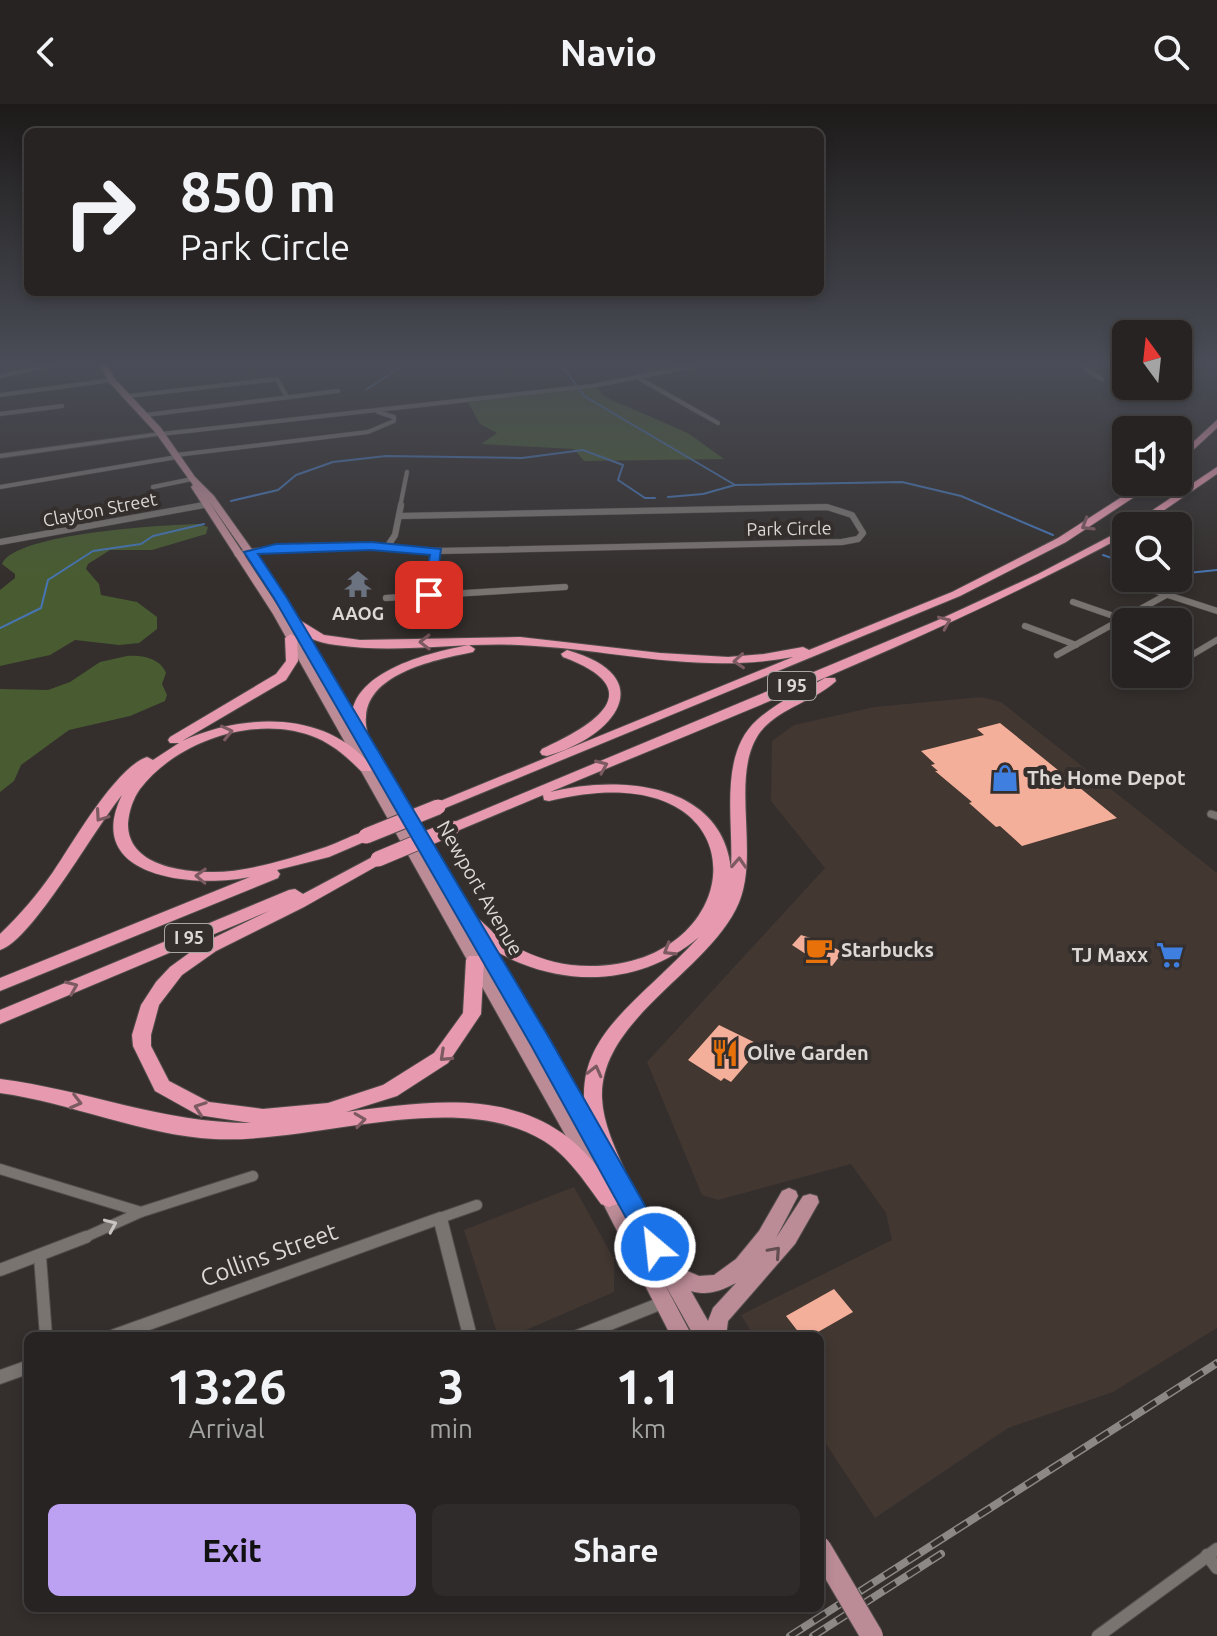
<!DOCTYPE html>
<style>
body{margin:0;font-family:Ubuntu,sans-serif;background:#2f2b2a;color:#f1f3f6;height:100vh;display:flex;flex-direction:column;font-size:30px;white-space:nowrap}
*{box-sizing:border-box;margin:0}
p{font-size:26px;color:#a4a4a5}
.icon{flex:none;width:44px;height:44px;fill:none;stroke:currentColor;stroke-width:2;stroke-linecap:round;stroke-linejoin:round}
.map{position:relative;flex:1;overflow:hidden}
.sheet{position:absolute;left:24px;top:1228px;width:800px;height:280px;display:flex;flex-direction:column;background:#272322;border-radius:12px;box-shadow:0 4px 12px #0003,0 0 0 2px #434040}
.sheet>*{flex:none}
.hud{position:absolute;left:24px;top:24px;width:800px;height:168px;border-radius:12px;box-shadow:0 4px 12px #0003,0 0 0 2px #434040;background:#272322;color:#f1f3f6;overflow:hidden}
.needle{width:52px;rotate:345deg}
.buttons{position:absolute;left:1112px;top:216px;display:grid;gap:16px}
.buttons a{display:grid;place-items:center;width:80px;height:80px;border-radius:12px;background:#272322;box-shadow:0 4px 12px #0003,0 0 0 2px #434040;font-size:40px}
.pin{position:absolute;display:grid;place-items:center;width:68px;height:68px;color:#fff;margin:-34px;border-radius:16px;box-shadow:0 4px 12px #0006}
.me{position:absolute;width:88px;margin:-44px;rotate:332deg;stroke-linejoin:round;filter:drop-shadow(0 0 6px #0008)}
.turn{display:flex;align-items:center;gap:28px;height:168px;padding:0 24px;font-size:36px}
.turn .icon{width:104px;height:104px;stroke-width:2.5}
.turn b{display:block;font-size:56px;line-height:68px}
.eta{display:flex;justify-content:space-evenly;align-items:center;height:136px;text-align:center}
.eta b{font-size:48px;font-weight:700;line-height:56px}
.button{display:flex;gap:16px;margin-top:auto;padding:16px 24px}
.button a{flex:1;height:92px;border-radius:12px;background:#bca0f2;color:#111;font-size:32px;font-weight:700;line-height:92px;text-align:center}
.button a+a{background:#2f2b2a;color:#f1f3f6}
header{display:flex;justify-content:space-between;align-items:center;height:104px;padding:0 24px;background:#272322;font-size:36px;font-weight:700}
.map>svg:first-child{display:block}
.built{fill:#423731}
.green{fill:#495c31}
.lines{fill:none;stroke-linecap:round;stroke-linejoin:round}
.stream{stroke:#4775b3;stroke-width:2}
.building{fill:#f4af9a}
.minor-far4-casing{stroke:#514d4b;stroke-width:5}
.minor-far3-casing{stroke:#514d4b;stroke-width:7}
.minor-far2-casing{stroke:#514d4b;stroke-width:9}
.minor-far1-casing{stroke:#514d4b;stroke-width:12}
.minor-casing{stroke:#514d4b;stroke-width:14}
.tertiary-casing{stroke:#514d4b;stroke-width:2}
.primary-casing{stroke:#514d4b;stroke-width:2}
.motorway-casing{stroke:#514d4b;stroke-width:2}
.minor-far4{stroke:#7a7471;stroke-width:4}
.minor-far3{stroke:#7a7471;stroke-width:6}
.minor-far2{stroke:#7a7471;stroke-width:7}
.minor-far1{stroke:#7a7471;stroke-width:10}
.minor{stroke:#7a7471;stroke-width:12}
.tertiary{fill:#7a7471;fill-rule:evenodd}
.primary{fill:#bb8b96;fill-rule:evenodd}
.motorway{fill:#e79aaf;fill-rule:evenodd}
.rail-casing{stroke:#8c8886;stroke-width:8}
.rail{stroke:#342f2d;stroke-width:5;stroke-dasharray:14;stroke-linecap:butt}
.primary-bridge-casing{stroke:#514d4b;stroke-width:24;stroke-linecap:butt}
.motorway-bridge-casing{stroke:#514d4b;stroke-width:17;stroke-linecap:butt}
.primary-bridge{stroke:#bb8b96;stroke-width:22}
.motorway-bridge{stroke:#e79aaf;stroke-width:15}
.oneway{stroke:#7c5a61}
.oneway2{stroke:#c8c4c2}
.oneway3{stroke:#634f52}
.route{fill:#1a73e8;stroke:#114b97;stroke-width:2}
.labels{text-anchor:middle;stroke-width:8;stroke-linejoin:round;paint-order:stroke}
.far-street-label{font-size:18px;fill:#dbd8d6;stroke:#342f2d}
.far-poi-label{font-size:18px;font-weight:bold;fill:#dbd8d6;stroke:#342f2d}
.shield{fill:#342f2d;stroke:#a9a5a3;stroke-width:2}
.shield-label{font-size:18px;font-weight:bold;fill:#dbd8d6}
.poi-label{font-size:20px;font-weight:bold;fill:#dbd8d6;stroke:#342f2d;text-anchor:start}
.street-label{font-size:20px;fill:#dbd8d6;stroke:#342f2d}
.near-street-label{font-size:24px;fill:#dbd8d6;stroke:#342f2d}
</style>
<header><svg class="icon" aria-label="back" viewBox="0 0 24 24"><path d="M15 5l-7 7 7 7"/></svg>Navio<svg class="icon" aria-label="search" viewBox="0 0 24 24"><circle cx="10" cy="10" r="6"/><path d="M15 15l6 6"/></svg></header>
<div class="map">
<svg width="1217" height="1532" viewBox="0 0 1217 1532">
<rect width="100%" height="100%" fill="#342f2d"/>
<g class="built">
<polygon points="982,593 1001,598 1217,769 1217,1224 1113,1288 1008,1324 875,1414 820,1331 820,1232 754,1232 741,1211 892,1136 886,1109 851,1060 718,1096 702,1091 647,958 825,764 771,697 772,637 794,621 874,603"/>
<polygon points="574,1083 614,1155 614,1188 512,1232 498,1232 464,1126"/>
</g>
<g class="green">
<polygon points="595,281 605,293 688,329 724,355 584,357 574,345 481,340 497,329 480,320 467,297"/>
<path d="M198,420L208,423L206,430L152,446H110L88,460L86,465L99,480L101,491L137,498L157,513V525L139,539L119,541L75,536L50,551L0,562V486L15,474V470L2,460C15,429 163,421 198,420Z"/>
<path d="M127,552C142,551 160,554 166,569L162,580L167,591L165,597L130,612L69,626L21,661L14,677L0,688V585L48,586L70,578L100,558Z"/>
</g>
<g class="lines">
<g class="stream">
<polyline points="560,259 584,292 735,381 902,378 961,392 1053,431"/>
<polyline points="367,285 407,259"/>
<polyline points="668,393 703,390 735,381"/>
<polyline points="231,397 278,386 296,371 333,358 386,352 522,354 583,346 623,361 618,376 645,394 655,394"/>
<polyline points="1103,451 1126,459"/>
<polyline points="1178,470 1217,466"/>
<polyline points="0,524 41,504 48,476 93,447 141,440 153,432 204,420"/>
</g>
</g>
<g class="building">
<polygon points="1000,619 1117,714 1022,742 1000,722 996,723 969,699 972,698 935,667 938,667 931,661 935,660 921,647 984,631 977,625"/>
<polygon points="801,831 817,836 843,848 832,862 812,854 792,841"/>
<polygon points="719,921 762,942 731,978 724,974 721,977 688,956"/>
<polygon points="834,1185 853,1208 811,1232 800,1230 786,1212"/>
</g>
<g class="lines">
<g class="minor-far4-casing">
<g id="minor-far4">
<polyline points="1085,259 1086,266 1102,275"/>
<polyline points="0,272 61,259"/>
<polyline points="640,275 718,319"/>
<polyline points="0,291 112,276"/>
<polyline points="128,292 277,275 287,293"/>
<polyline points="0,310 62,302"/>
<polyline points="146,311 338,287"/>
<polyline points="161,330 592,282 708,259"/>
<polyline points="176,351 368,328 394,317 394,313 378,308"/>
<polyline points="0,383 177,353"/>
<polyline points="153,383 192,375"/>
<polyline points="193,403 204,401"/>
<polyline points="400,403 407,368"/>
</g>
</g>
<g class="minor-far3-casing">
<g id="minor-far3">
<polyline points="0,438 204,401"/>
<polyline points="387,443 395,431 401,401"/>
<path d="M237,450C303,438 371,442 437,447L842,438L858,435L863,429L852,411L827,403L399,412"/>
<polyline points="1116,474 1217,507"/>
<polyline points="429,491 437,447"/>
<polyline points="386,494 565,483"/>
<polyline points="1073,498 1122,515"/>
<polyline points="1025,522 1076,541"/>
<polyline points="1057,551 1166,491"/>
<polyline points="1180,558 1217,536"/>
</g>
</g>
<g class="minor-far2-casing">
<polyline id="minor-far2" points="1211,710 1217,712"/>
</g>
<g class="minor-far1-casing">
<g id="minor-far1">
<polyline points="0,1065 141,1108 81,1135"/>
<polyline points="141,1108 253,1072"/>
<polyline points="440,1114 477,1101"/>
</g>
</g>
<g class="minor-casing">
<g id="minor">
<polyline points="40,1153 46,1232"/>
<polyline points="0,1166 86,1133"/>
<polyline points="1207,1451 1217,1464"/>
<polyline points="1098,1532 1217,1445"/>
</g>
</g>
<g class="tertiary-casing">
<g id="tertiary">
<polygon points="161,328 164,330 163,331 0,354 0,350"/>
<polygon points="440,1108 445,1110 447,1114 477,1232 463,1232 435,1122 133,1232 107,1232 109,1227 114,1225"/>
<polygon points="663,1192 668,1193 670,1198 668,1203 596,1232 572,1232 574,1227"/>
<polygon points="28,1256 28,1270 0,1280 0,1266"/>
</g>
</g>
<g class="primary-casing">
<g id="primary">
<polygon points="99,259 105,259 115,275 161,324 195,373 214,392 278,482 605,1034 608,1039 605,1044 599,1046 593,1044 268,482 208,396 283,510 598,1058 601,1063 598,1068 592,1070 586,1068 273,510 191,383 193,381 155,328 109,278"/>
<path d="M611,1053L617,1055L678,1163L699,1172L714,1171L736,1155L759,1127L782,1087L789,1084L796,1087L798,1092L776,1134L803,1092L810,1090L817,1092L819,1098L795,1140L728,1217L726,1232H694L662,1175L692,1232H671L595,1084L597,1079L604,1076L611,1079L658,1168L602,1060L605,1055ZM736,1179L713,1204L708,1217L691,1187C708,1192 720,1187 736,1179Z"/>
</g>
</g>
<g class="motorway-casing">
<g id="motorway">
<polygon points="1217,316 1217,324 1178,360 1178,352"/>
<polygon points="1217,363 1217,370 1141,422 1129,422"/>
<path d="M1145,378H1157L1066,438L960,492L438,707L433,706L431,703L433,700L793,553C696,571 614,545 519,541C459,538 397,550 336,541C318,539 300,532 288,518L294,514L298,515L324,531L360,536L520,533L660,549L728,553L764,550L803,543L809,546L952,488L1058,434Z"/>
<path d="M1126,424V431C941,531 744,607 550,688C617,671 721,677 731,764C734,718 718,651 757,616C777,598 802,587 825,574H835L836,577C815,597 781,603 761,627C727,671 763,754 736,805C704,869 599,917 602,994C603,1020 616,1046 626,1069L623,1075L616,1078L609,1075C543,946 620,918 699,833C648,876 582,884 520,859C498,850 475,835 461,816L469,810C481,814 488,825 498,832C519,847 545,858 571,861C754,879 775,641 549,697L544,696L543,691L457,727H447L444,724L447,721L936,517L1038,470Z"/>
<path d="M291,530L297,534L298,557L286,576L182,637C244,609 327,606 373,664L371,667H361C348,654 335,642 317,634C259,609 177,636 140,685C133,695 129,707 128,719C127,761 181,768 213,768C250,768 291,754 326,743C340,738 352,731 366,727L374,732L371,735L329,753L277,766L280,770L278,774L0,887V874L250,773C196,784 81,775 122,691C96,722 32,837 0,846V830C20,811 37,791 53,768C72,740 116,663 147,653L153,656L179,639H170L168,636L170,633L276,570L286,557L285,534Z"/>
<path d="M469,541L475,545L473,548C439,555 368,568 366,613C365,619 367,626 368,632L361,636L356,635C330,572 426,549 469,541Z"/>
<path d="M567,546C662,573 615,633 547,652L542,651L540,648L542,645C594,621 652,586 563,553L561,550Z"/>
<path d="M378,750L386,755L384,758L304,803L216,847L182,871L159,901L151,931V942L169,977L209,998L263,1005L328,999L383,981L434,949L463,909L466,856L469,852H481L484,856L481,910L448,959L397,992L346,1008C416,999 500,985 562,1029C584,1044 601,1067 617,1088L620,1094L617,1100L609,1103L601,1100C585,1078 568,1052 544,1037C456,983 315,1040 214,1035C142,1031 72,999 0,989V975C87,986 162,1019 251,1019L198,1011L155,987L133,942L132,931L141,901L156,878L170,863L203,839L269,807L0,920V906L289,786L295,785L303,790Z"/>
</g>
</g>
<use href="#minor-far4" class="minor-far4"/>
<use href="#minor-far3" class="minor-far3"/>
<use href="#minor-far2" class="minor-far2"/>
<use href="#minor-far1" class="minor-far1"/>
<use href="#minor" class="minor"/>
<use href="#tertiary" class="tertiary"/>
<use href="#primary" class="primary"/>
<use href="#motorway" class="motorway"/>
<g class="rail-casing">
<g id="rail">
<polyline points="790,1532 1217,1259"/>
<polyline points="813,1532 941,1450"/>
</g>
</g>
<use href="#rail" class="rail"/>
<g class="primary-bridge-casing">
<polyline id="primary-bridge" points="820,1444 872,1532"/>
</g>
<g class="motorway-bridge-casing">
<g id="motorway-bridge">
<polyline points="366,732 438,703"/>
<polyline points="378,755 452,724"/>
</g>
</g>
<use href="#primary-bridge" class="primary-bridge"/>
<use href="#motorway-bridge" class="motorway-bridge"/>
</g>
<defs><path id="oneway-chevron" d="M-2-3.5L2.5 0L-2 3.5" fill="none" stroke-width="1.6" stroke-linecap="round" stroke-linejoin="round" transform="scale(2)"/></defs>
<g class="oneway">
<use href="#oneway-chevron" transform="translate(1087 421) rotate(149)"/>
<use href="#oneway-chevron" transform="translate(945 518) rotate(-24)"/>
<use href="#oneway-chevron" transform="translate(425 538) rotate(179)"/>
<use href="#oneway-chevron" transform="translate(739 557) rotate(176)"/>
<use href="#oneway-chevron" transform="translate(227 628) rotate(-13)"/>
<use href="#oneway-chevron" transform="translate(602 662) rotate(-23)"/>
<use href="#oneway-chevron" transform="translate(101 712) rotate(125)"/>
<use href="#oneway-chevron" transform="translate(739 759) rotate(-87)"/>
<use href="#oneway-chevron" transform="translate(201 772) rotate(-178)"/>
<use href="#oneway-chevron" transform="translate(669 846) rotate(149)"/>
<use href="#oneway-chevron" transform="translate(72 883) rotate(-23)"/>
<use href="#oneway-chevron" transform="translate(445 952) rotate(137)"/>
<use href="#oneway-chevron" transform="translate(595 967) rotate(-76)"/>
<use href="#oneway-chevron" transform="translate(76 998) rotate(14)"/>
<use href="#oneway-chevron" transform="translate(200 1004) rotate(-160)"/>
<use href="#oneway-chevron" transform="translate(360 1016) rotate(-8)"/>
</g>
<use class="oneway2" href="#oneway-chevron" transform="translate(111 1121) rotate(-24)"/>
<use class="oneway3" href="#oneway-chevron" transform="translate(775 1148) rotate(-48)"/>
<linearGradient id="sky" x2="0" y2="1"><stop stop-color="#1d1a19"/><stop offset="0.55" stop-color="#4a4d57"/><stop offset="1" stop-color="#4a4d57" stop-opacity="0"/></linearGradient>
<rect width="1217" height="473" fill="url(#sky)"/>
<polygon class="route" points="371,438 441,445 434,494 423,491 430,451 371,446 258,450 287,494 548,932 664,1135 667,1143 664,1150 655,1154 646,1150 531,941 274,494 244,448 276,440"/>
<defs>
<g id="temple-bare" transform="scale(2.16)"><path d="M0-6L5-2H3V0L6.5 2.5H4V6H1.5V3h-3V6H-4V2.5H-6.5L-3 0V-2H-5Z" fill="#6b7280" stroke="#342f2d" stroke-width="2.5" paint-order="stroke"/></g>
<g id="shop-bare" transform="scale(2.16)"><path d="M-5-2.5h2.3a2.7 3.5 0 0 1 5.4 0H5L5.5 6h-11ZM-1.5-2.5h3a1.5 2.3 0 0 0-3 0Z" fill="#3f7fe0" stroke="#342f2d" stroke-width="2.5" paint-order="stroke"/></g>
<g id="cafe-bare" transform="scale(2.16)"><path d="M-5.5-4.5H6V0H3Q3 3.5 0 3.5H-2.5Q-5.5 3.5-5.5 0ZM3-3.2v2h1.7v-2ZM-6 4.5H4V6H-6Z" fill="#e8710a" stroke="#342f2d" stroke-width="2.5" paint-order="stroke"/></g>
<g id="supermarket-bare" transform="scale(2.16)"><path d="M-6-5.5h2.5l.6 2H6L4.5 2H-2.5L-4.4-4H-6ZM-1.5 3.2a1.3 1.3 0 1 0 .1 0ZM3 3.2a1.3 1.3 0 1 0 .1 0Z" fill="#3f7fe0" stroke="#342f2d" stroke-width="2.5" paint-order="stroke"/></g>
<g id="restaurant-bare" transform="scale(2.16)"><path d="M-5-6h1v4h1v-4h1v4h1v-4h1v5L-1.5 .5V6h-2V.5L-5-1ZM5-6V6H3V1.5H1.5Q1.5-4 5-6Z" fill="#e8710a" stroke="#342f2d" stroke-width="2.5" paint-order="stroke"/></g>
</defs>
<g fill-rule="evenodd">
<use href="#temple-bare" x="358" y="480"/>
<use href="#shop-bare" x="1005" y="674"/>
<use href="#cafe-bare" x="819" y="846"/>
<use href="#supermarket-bare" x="1170" y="851"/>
<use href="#restaurant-bare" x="725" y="949"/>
</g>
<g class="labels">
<g class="far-street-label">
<text transform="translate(100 406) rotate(-11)" y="6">Clayton Street</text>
<text transform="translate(789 425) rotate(-1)" y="6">Park Circle</text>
</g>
<g class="far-poi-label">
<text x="358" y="516">AAOG</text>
</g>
<g class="shield">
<rect x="768" y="568" width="48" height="28" rx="6"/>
<rect x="165" y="820" width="48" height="28" rx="6"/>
</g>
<g class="shield-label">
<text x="792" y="588">I 95</text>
<text x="189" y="840">I 95</text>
</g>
<g class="poi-label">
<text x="1027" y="681">The Home Depot</text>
<text x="841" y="853">Starbucks</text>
<text x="1148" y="858" text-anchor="end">TJ Maxx</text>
<text x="747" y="956">Olive Garden</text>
</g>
<g class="street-label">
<text transform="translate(480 784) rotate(60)" y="7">Newport Avenue</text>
</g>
<g class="near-street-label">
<text transform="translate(269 1151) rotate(-20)" y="8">Collins Street</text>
</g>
</g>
</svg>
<div class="buttons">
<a><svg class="needle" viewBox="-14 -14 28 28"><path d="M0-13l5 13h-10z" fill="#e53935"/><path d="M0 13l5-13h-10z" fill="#a4a4a5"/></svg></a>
<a><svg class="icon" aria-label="sound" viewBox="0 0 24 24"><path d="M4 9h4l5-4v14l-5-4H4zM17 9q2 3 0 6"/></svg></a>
<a><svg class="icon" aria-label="search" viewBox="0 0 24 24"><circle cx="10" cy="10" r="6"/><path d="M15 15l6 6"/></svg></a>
<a><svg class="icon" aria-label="layers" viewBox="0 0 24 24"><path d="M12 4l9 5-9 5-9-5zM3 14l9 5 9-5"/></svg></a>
</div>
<div class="pin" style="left:429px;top:491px;background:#d93025"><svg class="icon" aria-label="arrive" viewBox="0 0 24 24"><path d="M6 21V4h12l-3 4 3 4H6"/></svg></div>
<svg class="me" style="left:655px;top:1143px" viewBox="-20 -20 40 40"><circle r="17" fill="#1a73e8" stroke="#fff" stroke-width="3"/><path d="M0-11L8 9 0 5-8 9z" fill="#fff"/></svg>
<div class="hud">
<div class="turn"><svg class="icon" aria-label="right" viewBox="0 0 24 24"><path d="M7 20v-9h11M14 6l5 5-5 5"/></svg><div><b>850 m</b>Park Circle</div></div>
</div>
<section class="sheet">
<div class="eta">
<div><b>13:26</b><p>Arrival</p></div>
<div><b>3</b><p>min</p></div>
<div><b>1.1</b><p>km</p></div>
</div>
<div class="button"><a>Exit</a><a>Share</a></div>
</section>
</div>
